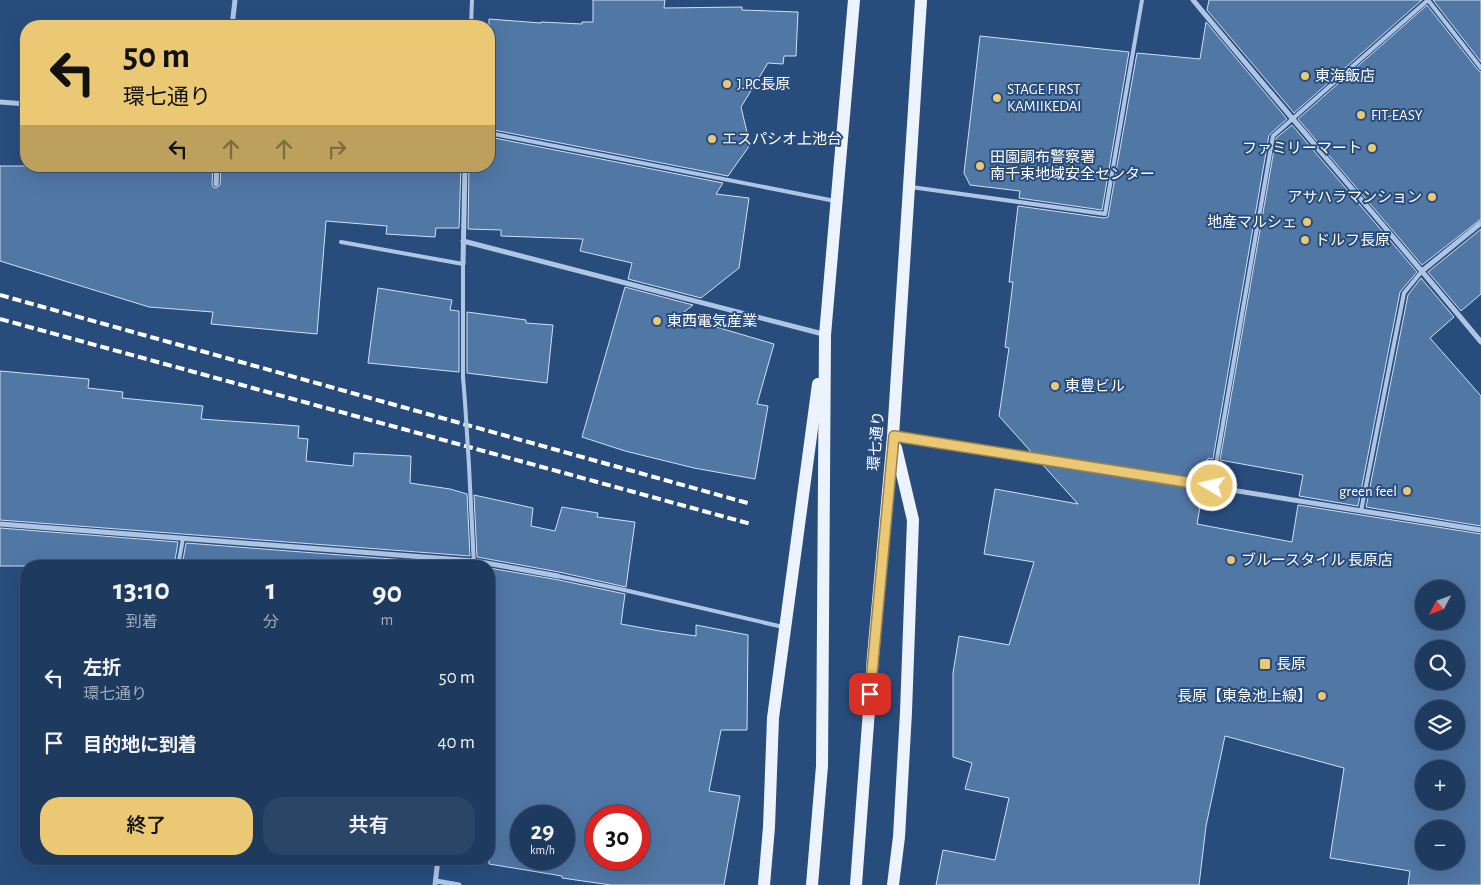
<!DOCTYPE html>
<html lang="ja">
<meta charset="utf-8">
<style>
body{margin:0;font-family:"Alegreya Sans","Noto Sans JP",sans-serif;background:#2b4567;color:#f1f3f6;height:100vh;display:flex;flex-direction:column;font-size:19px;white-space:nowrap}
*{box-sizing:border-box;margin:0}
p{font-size:16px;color:#a1adbc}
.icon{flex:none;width:28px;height:28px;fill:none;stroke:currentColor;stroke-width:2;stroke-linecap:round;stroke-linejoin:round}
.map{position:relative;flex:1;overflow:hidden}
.drawer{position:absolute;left:20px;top:560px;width:475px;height:305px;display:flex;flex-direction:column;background:#1e3a5e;border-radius:20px;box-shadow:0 5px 20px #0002,0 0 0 1px #3c5473}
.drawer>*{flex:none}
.guide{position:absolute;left:20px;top:20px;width:475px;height:152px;border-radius:20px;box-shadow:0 5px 20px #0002,0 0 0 1px #3c5473;background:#ebc974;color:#111;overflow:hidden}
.needle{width:32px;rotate:229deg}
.fabs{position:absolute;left:1415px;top:580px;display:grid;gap:10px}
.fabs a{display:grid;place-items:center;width:50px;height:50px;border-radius:50%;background:#1e3a5e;box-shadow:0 5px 20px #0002,0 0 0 1px #3c5473;font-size:25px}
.speed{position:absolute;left:510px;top:805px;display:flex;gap:10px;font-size:25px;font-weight:700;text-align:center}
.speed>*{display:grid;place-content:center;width:65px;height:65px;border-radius:50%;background:#1e3a5e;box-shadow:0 5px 20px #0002,0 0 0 1px #3c5473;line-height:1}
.speed small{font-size:12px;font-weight:400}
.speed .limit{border:8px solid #d22;background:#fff;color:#111}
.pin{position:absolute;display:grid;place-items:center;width:42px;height:42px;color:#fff;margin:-21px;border-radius:10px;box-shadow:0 2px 8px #0006}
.me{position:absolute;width:55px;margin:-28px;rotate:279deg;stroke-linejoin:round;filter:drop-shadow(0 0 4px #0008)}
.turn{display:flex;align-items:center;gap:18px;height:105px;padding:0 20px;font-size:22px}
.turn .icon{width:65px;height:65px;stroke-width:2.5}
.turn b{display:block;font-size:35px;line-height:42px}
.lanes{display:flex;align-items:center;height:48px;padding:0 20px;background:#0003;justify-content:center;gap:25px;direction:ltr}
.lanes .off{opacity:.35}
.eta{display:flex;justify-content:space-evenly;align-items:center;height:85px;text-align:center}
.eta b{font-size:30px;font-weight:600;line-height:35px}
.cta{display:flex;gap:10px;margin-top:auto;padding:10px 20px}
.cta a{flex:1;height:58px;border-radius:20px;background:#ebc974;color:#111;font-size:20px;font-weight:600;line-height:58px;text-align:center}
.cta a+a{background:#2b4567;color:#f1f3f6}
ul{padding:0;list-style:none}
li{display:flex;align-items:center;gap:15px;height:65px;padding:0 20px}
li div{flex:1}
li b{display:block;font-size:19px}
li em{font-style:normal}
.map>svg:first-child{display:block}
.building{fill:#5177a5;stroke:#d0e0f4;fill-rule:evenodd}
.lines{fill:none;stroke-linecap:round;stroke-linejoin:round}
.lane{stroke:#aec6e4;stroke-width:4}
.street{stroke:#aec6e4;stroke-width:5}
.primary{stroke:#edf3fc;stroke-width:12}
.rail{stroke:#fff;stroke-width:4;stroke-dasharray:9 4;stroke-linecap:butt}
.lane-bridge{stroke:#aec6e4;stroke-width:4}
.route-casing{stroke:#99834b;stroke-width:12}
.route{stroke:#ebc974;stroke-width:9}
.poi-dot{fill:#ebc974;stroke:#284d7d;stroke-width:2}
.labels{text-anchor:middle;stroke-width:4;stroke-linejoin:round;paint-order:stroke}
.poi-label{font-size:15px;fill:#fff;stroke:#284d7d;text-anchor:start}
.street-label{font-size:15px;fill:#fff;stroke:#284d7d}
</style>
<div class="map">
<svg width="1481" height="885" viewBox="0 0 1481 885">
<rect width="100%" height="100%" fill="#284d7d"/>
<g class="building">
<polygon points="593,0 665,0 664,8 742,7 742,10 798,12 796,56 784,56 783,64 768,63 741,107 750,145 728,176 489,129 489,19 541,23 541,22 582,24 582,22 593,22"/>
<polygon points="1209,0 1422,0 1294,113 1207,10"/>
<polygon points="1433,0 1481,0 1481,62"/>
<polygon points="1427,5 1478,70 1481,72 1481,219 1422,265 1298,119"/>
<polygon points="1206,22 1287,119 1269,135 1213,459 1208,458 1204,481 1033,454 999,416 1009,348 1005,347 1013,282 1009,282 1018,206 1104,218 1108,217 1137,53 1200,59"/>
<polygon points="980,36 1129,52 1102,210 1019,198 1020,191 970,185 964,173"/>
<polygon points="1292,125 1417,272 1400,292 1358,506 1299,496 1303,475 1220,460 1276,138"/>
<polygon points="489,137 723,183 716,194 749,198 739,268 701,298 628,279 632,263 580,251 583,239 501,236 501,230 468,229 469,166 489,166"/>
<polygon points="0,166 213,166 212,184 213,187 216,188 220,185 221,166 461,166 459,228 436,228 435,237 386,234 387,226 326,221 317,334 211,324 213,312 149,307 0,261"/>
<polygon points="1481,229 1481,294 1461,311 1428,272"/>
<polygon points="1421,278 1454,317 1430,338 1481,396 1481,526 1366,507 1408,295"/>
<polygon points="625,287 693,305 679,316 774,344 757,404 768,406 755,479 694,468 625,451 582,437"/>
<polygon points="378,288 452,300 450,310 459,311 459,372 368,363"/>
<polygon points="467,312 526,320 526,323 553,325 547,383 467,373"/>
<polygon points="0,371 89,379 88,388 123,392 122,398 203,406 201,419 299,426 298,438 308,439 306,461 353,466 354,453 411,456 410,483 450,489 467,494 470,556 0,520"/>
<path d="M1042,464L1203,490L1197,524L1292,542L1298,505L1481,534V885H1408L1410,871L1330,858L1344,768L1225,736L1206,826L1199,885H936L943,850L995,860L1009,798L965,789L972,763L953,757V673L959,636L1009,645L1034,562L984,554L995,489L1078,504ZM1424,589H1456V621H1424ZM1424,649H1456V681H1424ZM1424,709H1456V741H1424ZM1424,769H1456V801H1424ZM1424,829H1456V861H1424Z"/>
<polygon points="474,495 533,508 531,526 555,531 562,507 598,513 597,517 635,522 626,587 559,572 477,557"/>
<polygon points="0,528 178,542 174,566 0,566"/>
<polygon points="186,543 470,565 470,566 182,566"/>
<path d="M489,568L559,580L625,594L621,624L660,631L696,636V625L748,635L747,730H721L709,791L740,796L724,885H611L562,878V876L489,864ZM521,816H564V859H521ZM596,816H639V859H596Z"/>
</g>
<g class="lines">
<g class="lane">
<polyline points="1428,0 1481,68"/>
<polyline points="471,26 472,0"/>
<polyline points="489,133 835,201"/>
<polyline points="911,187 1105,214 1142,0"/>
<polyline points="341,242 463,264 463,377 465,402"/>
<polyline points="469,466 474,566"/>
<polyline points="1212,487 1273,136 1428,0"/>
<polyline points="1361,511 1404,293 1422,271"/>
<polyline points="178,566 183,538"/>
<polyline points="558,576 620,589 783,627"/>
</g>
<g class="street">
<path d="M1193,0C1288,115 1386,227 1481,342"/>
<polyline points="232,26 235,0"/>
<polyline points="0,102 26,104"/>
<polyline points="216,184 217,166"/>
<polyline points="463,241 823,334"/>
<polyline points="463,264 465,166"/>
<polyline points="1422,271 1481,223"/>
<polyline points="894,436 1481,530"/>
<polyline points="0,524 475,561 558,576"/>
<polyline points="436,881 459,885"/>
<polyline points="435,885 438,859"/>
</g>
<g class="primary">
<polyline points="764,885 769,827 773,718 818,384"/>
<polyline points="812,885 822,766 825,335 854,0"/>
<polyline points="856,885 873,656 893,436 921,0"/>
<polyline points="893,885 899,837 906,712 913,520 896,448"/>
</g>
<g class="rail">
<polyline points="0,295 751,504"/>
<polyline points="0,319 751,524"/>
</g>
<polyline class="lane-bridge" points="465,402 469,466"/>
</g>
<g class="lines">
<g class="route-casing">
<polyline id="route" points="870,694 894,436 1212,486"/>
</g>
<use href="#route" class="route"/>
</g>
<g class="poi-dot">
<circle cx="1305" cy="76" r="5"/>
<circle cx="727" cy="84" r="5"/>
<circle cx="997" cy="98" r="5"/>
<circle cx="1361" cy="115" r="5"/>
<circle cx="712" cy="139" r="5"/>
<circle cx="1372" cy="148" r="5"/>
<circle cx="980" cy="166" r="5"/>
<circle cx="1432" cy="197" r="5"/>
<circle cx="1307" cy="222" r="5"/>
<circle cx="1305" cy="240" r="5"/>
<circle cx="657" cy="321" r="5"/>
<circle cx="1055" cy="386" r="5"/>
<circle cx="1407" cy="491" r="5"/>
<circle cx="1231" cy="560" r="5"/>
<rect x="1259" y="658" width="12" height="12" rx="2.5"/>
<circle cx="1322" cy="696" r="5"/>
</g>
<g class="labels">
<g class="poi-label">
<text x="1315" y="81">東海飯店</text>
<text x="737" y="89">J.P.C長原</text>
<text x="1007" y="94">STAGE FIRST<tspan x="1007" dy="17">KAMIIKEDAI</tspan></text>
<text x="1371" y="120">FIT-EASY</text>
<text x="722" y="144">エスパシオ上池台</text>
<text x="1362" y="153" text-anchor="end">ファミリーマート</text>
<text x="990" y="162">田園調布警察署<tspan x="990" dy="17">南千束地域安全センター</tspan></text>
<text x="1422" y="202" text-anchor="end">アサハラマンション</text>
<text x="1297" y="227" text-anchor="end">地産マルシェ</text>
<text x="1315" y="245">ドルフ長原</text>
<text x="667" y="326">東西電気産業</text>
<text x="1065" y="391">東豊ビル</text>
<text x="1397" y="496" text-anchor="end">green feel</text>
<text x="1241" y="565">ブルースタイル 長原店</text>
<text x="1276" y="669">長原</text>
<text x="1312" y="701" text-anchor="end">長原【東急池上線】</text>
</g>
<g class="street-label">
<text transform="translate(876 441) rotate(-85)" y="5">環七通り</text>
</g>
</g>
</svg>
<div class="fabs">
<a><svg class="needle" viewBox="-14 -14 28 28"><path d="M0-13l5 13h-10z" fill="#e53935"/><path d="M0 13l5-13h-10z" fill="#a1adbc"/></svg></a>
<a><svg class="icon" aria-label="search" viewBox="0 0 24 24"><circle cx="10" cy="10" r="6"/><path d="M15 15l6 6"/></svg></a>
<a><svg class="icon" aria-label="layers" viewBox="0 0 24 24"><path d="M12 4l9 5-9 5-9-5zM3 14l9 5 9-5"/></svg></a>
<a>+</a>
<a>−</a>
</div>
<div class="speed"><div>29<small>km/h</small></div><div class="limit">30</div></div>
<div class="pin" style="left:870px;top:694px;background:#d93025"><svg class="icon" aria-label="arrive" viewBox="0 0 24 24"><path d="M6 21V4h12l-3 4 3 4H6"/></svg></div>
<svg class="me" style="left:1212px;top:486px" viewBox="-20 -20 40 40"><circle r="17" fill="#ebc974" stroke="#fff" stroke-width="3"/><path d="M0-11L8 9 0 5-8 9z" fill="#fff"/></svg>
<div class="guide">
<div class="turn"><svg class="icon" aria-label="left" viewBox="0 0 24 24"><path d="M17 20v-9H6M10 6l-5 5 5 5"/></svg><div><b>50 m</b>環七通り</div></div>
<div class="lanes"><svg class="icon" aria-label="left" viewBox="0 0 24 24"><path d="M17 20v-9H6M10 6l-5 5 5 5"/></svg><svg class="icon off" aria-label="ahead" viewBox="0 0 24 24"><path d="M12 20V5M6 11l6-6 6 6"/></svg><svg class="icon off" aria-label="ahead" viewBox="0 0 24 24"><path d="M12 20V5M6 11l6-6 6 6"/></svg><svg class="icon off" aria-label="right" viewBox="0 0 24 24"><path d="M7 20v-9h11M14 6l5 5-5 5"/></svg></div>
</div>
<section class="drawer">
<div class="eta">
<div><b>13:10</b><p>到着</p></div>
<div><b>1</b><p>分</p></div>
<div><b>90</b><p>m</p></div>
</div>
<ul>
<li><svg class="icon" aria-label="left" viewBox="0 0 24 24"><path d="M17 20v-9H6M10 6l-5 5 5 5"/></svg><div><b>左折</b><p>環七通り</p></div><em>50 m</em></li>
<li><svg class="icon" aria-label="arrive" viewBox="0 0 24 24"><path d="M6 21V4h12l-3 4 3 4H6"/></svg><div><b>目的地に到着</b></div><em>40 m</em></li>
</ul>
<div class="cta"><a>終了</a><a>共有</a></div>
</section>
</div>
